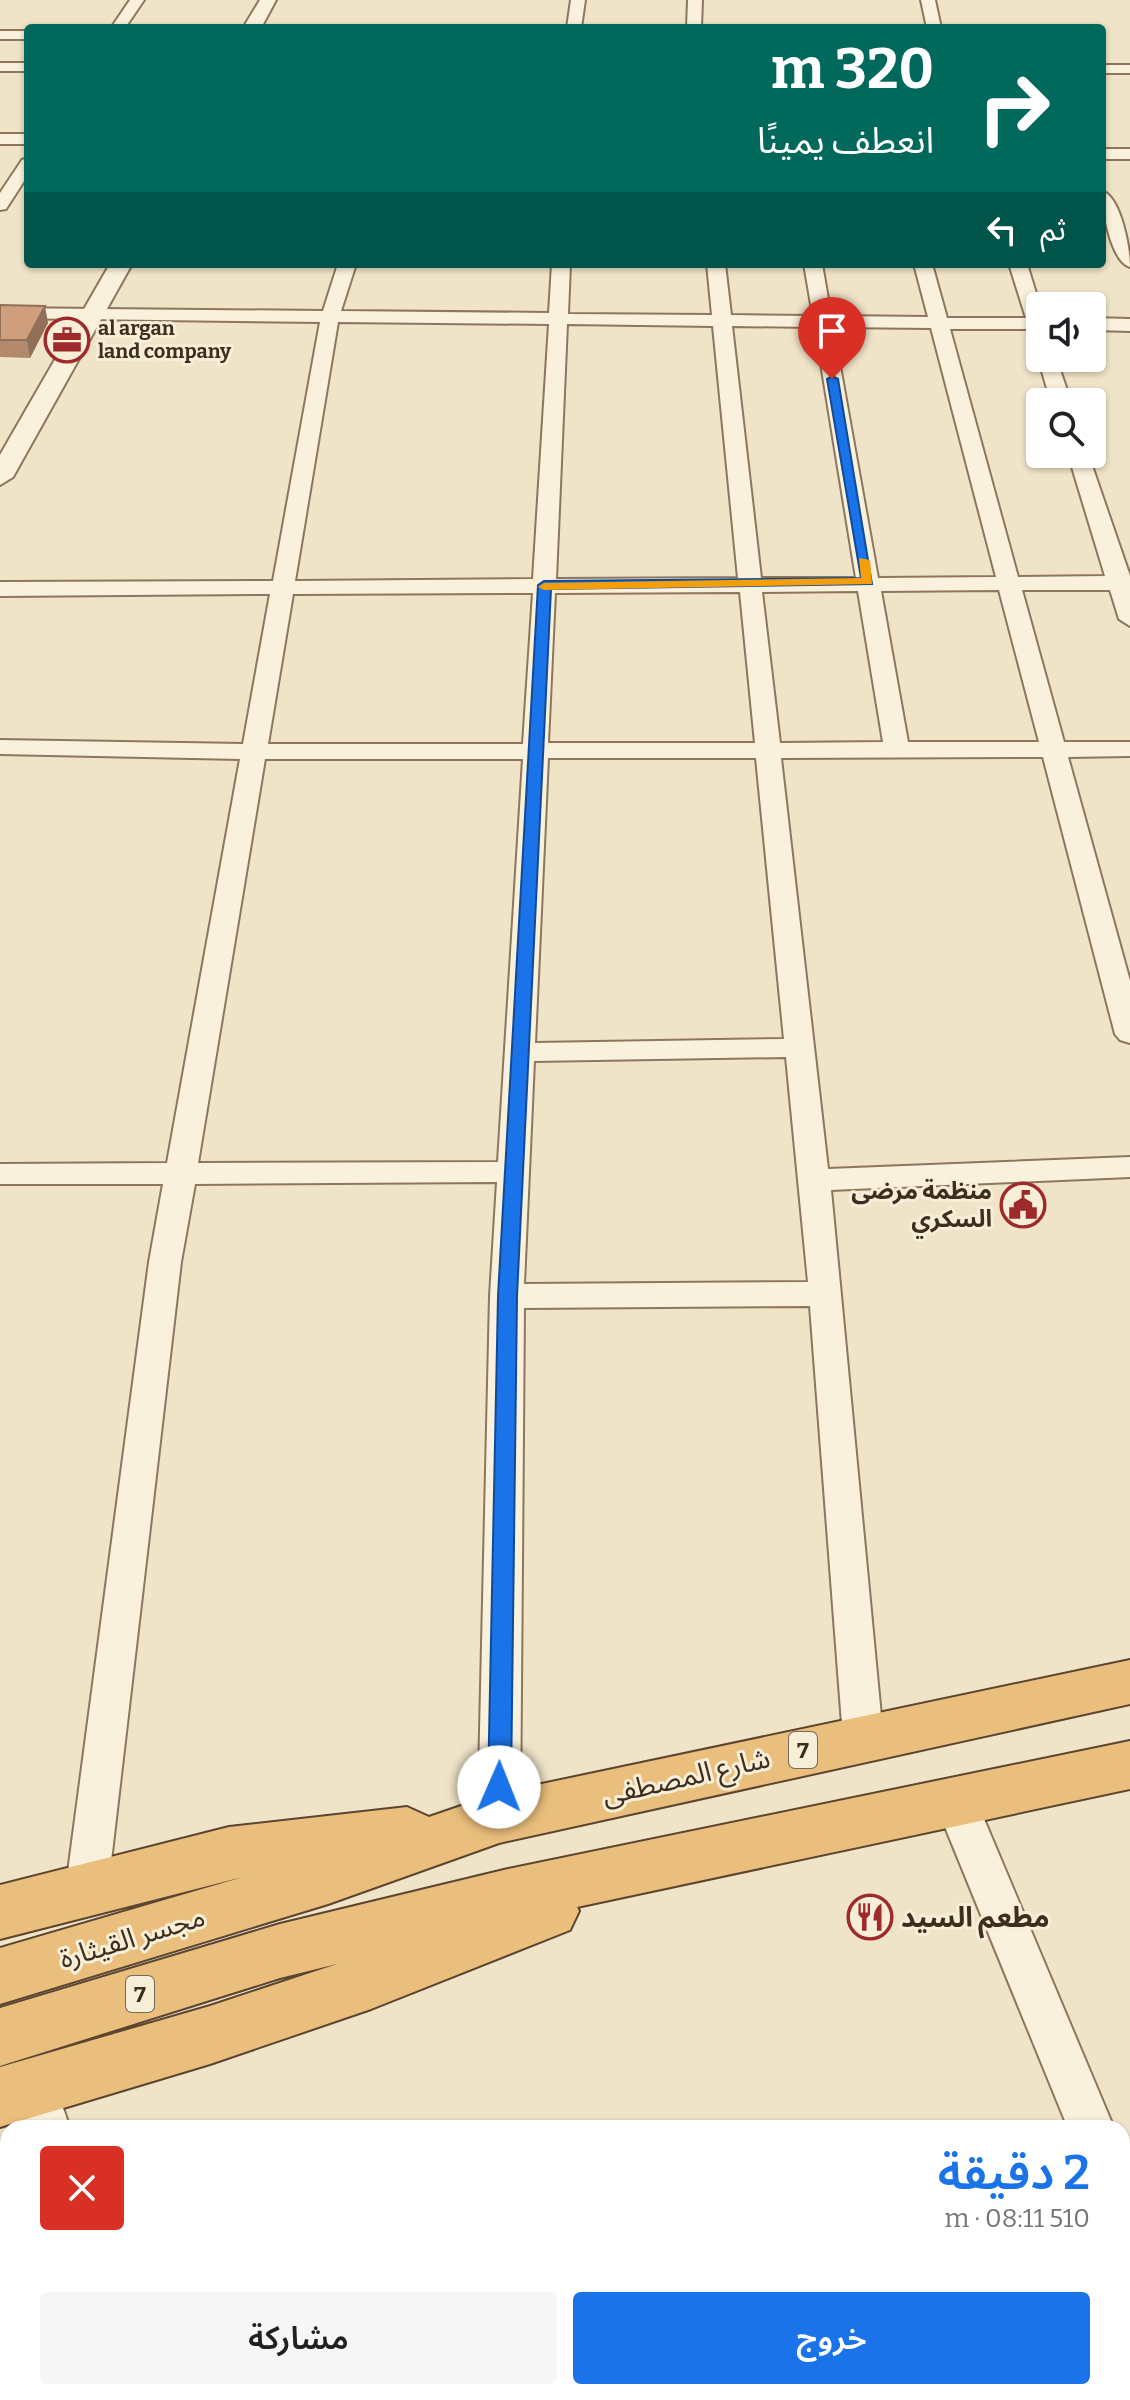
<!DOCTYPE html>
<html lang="ar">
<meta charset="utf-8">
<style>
body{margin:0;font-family:Bitter,"Noto Sans Arabic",serif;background:#f6f6f6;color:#202124;direction:rtl;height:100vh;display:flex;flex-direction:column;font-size:30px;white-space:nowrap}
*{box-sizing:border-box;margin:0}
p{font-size:26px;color:#757577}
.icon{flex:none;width:44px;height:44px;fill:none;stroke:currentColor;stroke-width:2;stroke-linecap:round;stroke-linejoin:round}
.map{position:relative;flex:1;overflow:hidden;direction:ltr}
.drawer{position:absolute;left:0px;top:2120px;width:1130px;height:280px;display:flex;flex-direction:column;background:#fff;border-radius:24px 24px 0 0;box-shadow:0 2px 6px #0004;direction:rtl}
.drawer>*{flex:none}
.hud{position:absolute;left:24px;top:24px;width:1082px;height:244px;border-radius:8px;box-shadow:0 2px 6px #0004;direction:rtl;background:#00695c;color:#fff;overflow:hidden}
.fabs{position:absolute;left:1026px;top:292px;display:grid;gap:16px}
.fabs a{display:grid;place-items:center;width:80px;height:80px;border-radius:8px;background:#fff;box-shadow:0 2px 6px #0004;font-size:40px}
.pin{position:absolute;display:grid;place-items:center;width:68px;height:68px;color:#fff;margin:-82px -34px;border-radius:50% 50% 50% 0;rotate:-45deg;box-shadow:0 0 8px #0007}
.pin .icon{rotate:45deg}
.me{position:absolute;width:88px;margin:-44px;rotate:1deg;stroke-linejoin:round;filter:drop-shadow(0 0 6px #0008)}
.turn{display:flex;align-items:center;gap:28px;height:168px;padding:0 40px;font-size:36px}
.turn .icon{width:104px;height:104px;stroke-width:2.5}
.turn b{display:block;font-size:56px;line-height:68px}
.then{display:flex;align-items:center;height:76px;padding:0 40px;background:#0003;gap:16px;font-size:30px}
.round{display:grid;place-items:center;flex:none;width:84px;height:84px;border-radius:8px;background:#f6f6f6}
.overview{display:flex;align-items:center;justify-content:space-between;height:136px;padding:0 40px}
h1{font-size:48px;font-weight:600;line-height:60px;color:#1a73e8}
.cta{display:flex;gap:16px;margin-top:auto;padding:16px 40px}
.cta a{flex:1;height:92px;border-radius:8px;background:#1a73e8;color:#fff;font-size:32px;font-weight:600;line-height:92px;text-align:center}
.cta a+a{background:#f6f6f6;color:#202124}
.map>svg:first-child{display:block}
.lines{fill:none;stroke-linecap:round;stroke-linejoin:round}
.minor-casing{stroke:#8d765c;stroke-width:4}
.tertiary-casing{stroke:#8d765c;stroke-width:4}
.trunk-casing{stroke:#5b4430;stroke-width:4}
.minor{fill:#faf1dc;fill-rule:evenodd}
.tertiary{fill:#faf1dc;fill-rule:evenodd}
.trunk{fill:#eabe7c;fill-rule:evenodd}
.wall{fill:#b2896c}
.shaded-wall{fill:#916f58}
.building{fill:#cf9f7d;stroke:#916f58;stroke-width:2}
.route{fill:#1a73e8;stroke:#114b97;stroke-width:2}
.slow{fill:#f59e0b}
.labels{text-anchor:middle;stroke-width:6;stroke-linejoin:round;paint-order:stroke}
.far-poi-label{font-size:20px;font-weight:bold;fill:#3d2e20;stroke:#f7eed8;text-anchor:start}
.shield{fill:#f7eed8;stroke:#756857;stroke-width:2}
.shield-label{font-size:22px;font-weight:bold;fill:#3d2e20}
.poi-label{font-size:24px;font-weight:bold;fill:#3d2e20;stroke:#f7eed8;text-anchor:end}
.near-street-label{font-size:28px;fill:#3d2e20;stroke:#f7eed8}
.near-poi-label{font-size:28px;font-weight:bold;fill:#3d2e20;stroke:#f7eed8;text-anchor:start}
</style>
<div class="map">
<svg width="1130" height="2400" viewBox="0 0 1130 2400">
<rect width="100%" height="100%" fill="#f0e4c8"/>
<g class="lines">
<g class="minor-casing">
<g id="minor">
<polygon points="130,0 144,0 125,28 111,28"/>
<polygon points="571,0 585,0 581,28 567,28"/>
<polygon points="688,0 702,0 701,28 687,28"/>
<polygon points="921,0 935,0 941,28 927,28"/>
<rect x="0" y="31" width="28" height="8"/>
<rect x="0" y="63" width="28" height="8"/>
<rect x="1102" y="65" width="28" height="8"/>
<rect x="0" y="134" width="28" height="10"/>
<rect x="1102" y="149" width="28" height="10"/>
<polygon points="28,158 28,175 6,209 0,210 0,193 22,160"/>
<path d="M1102,191C1121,197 1130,249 1130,267C1111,262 1102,209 1102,191Z"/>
<path d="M338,264H356L341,311L549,313L552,264H570L568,314L712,315L707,264H725L731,315L813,316L804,264H822L831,316L928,317L914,264H932L947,318H1026L1009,264H1027L1040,306V341L1033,339L1029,329H950L1018,577L1105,576L1068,454H1088L1130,576V626L1119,619L1110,590H1022L1064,742H1130V756L1068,757L1130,981V1043L1120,1040L1115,1034L1043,757L781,758L828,1169L1130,1157V1177L831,1190L883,1737L877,1749L863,1754L849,1749L843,1737L810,1306L524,1308L520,1818L514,1831L499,1836L484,1831L478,1818L490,1296L497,1182L195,1184L181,1262L108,1887L102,1900L87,1906L72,1900L66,1887L149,1262L163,1184H0V1164L167,1163L240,759L0,754V740L243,744L270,594L0,596V582L273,581L320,322L0,318V308L323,311ZM338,322L549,324L533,579L295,581ZM567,324L713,326L738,578L556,579ZM732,326L815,327L856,578H761ZM833,327L931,328L996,577L878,578ZM999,590L1039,742H908L881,591ZM858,591L883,742L780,743L762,592ZM740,592L755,743H548L555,593ZM533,593L523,744H268L293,594ZM548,758H756L784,1039L535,1043ZM265,759H523L498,1162L198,1163ZM786,1057L808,1282L524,1284L534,1061Z"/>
<polygon points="1092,318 1130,319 1130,331 1092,330"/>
<polygon points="1040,354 1040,358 1056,358 1071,402 1051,402 1038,358"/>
<polygon points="955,1782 970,1787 976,1800 1114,2128 1068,2128 934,1800 940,1787"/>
<polygon points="34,2064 50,2071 70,2128 24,2128 11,2086 18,2071"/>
<polygon points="1122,2179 1130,2183 1130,2246 1122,2243"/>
<polygon points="101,2392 151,2392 153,2400 103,2400"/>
</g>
</g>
<g class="tertiary-casing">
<g id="tertiary">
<polygon points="260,0 276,0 261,28 243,28"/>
<polygon points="110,264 132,264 13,477 0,485 0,455"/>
</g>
</g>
<g class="trunk-casing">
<g id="trunk">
<polygon points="1130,1660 1130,1704 499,1843 328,1904 0,2004 0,1948 243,1877 0,1939 0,1885 229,1827 407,1807 429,1817 499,1793"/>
<polygon points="1130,1741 1130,1789 577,1907 579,1911 570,1930 371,2009 210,2064 0,2127 0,2067 210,2006 337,1964 280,1978 0,2066 0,2008 280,1924 508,1869"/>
</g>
</g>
<use href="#minor" class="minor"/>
<use href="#tertiary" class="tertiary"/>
<use href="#trunk" class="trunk"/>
</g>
<polygon class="wall" points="0,305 48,323 30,358 0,357"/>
<polygon class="shaded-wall" points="45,306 48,323 30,358 27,340"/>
<polygon class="building" points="0,305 45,306 27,340 0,340"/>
<polygon class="route" points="832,376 838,379 872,584 551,589 517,1296 511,1787 508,1795 499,1797 491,1795 488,1787 498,1296 538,585 544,581 861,578 827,379"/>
<polygon class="slow" points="859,558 870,560 872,584 544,590 538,587 544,583 861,578"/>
<defs>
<g id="office-ring" transform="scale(2.3)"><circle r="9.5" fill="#f7eed8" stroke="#9e2a2b" stroke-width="1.5"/><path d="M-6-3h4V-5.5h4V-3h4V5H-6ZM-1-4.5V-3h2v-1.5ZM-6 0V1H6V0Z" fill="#9e2a2b"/></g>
<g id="civic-ring" transform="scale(2.3)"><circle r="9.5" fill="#f7eed8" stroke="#9e2a2b" stroke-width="1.5"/><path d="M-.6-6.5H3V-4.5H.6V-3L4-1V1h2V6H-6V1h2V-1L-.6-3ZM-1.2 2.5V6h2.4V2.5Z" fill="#9e2a2b"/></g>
<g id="restaurant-ring" transform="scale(2.3)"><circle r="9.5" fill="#f7eed8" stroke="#9e2a2b" stroke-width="1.5"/><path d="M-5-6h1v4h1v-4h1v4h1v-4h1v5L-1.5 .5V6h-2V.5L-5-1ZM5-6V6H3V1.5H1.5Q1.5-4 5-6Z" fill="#9e2a2b"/></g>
</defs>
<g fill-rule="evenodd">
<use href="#office-ring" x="67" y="340"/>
<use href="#civic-ring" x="1023" y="1205"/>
<use href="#restaurant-ring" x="870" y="1917"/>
</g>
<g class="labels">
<g class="far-poi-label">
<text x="98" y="335">al argan<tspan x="98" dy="23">land company</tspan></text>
</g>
<g class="shield">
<rect x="789" y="1732" width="28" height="36" rx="6"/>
<rect x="126" y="1976" width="28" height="36" rx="6"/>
</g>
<g class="shield-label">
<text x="803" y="1758">7</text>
<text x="140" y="2002">7</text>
</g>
<g class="poi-label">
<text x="992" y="1199">منظمة مرضى<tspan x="992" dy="28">السكري</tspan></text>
</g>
<g class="near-street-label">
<text transform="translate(686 1776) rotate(-13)" y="10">شارع المصطفى</text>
<text transform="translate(132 1937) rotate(-17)" y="10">مجسر القيثارة</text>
</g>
<g class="near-poi-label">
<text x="901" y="1927">مطعم السيد</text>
</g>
</g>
</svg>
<div class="fabs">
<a><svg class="icon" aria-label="sound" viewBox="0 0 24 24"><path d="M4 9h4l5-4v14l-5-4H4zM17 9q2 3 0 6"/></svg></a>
<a><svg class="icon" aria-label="search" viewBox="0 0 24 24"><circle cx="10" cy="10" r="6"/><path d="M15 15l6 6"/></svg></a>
</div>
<div class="pin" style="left:832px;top:379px;background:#d93025"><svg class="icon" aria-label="arrive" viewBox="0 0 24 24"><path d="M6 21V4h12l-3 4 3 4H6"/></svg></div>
<svg class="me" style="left:499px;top:1787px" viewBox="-20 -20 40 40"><circle r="19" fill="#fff"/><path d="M0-13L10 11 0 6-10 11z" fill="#1a73e8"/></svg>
<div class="hud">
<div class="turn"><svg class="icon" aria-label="right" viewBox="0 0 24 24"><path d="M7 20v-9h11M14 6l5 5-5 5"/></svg><div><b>320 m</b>انعطف يمينًا</div></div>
<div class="then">ثم<svg class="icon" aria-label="left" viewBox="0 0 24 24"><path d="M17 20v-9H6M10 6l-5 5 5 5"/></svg></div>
</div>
<section class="drawer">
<div class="overview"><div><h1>2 دقيقة</h1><p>510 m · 08:11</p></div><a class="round" style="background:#d93025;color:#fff"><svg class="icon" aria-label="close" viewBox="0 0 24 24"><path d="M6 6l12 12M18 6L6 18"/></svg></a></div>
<div class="cta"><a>خروج</a><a>مشاركة</a></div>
</section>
</div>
